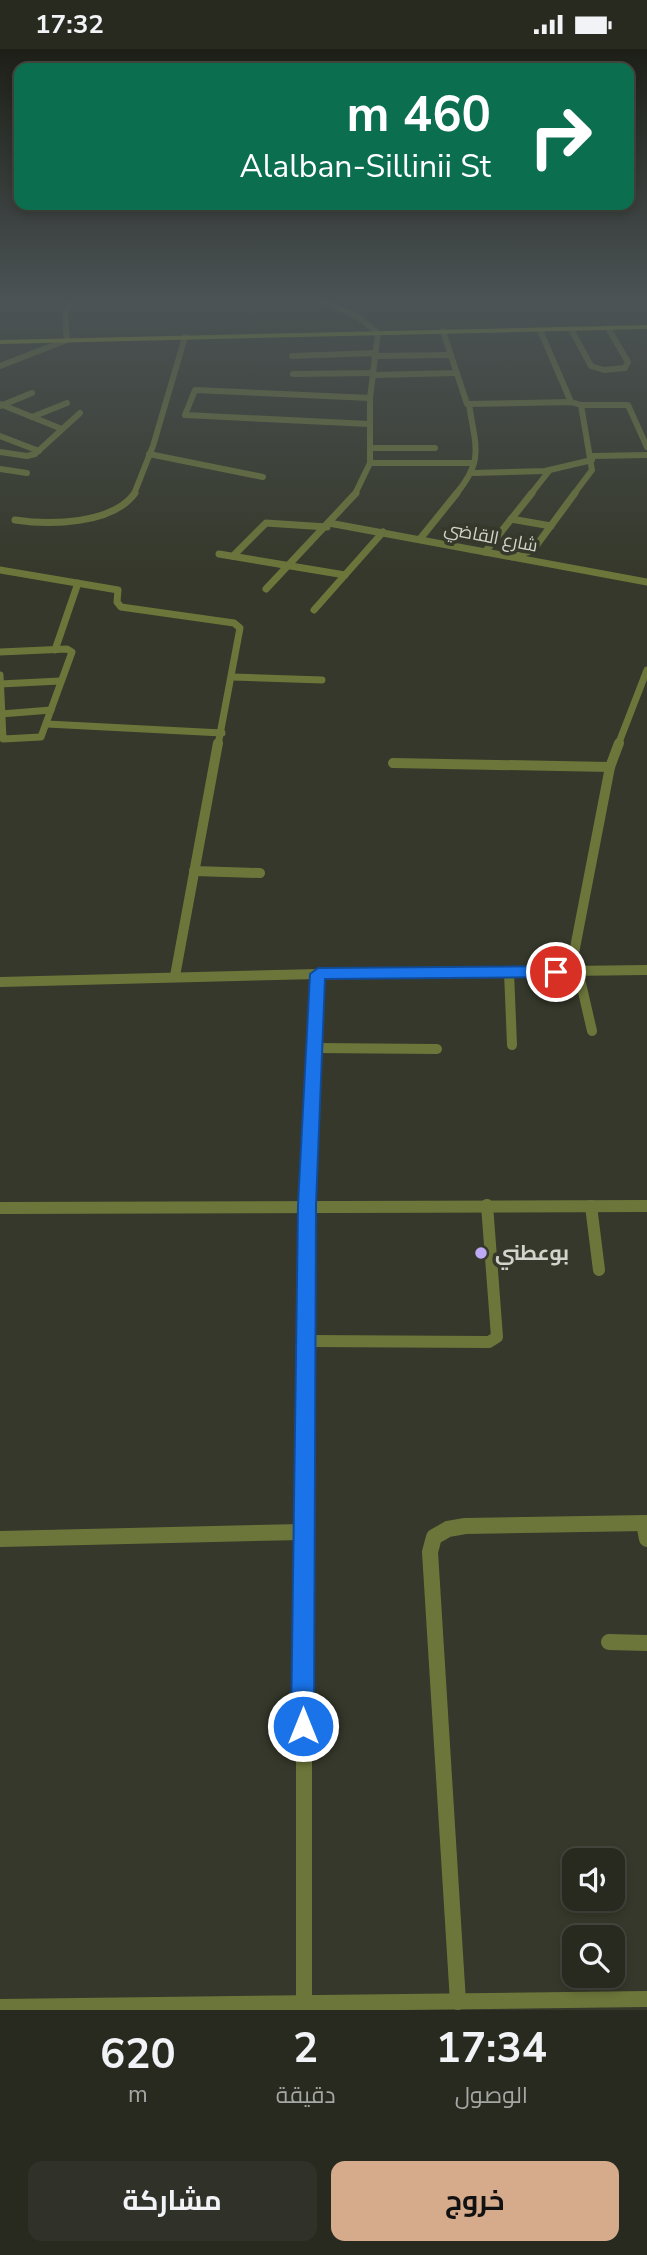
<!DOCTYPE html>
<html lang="ar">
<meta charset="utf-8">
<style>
body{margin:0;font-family:"Nunito Sans",Cairo,sans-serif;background:#303229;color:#f1f3f6;direction:rtl;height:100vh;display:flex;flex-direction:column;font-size:26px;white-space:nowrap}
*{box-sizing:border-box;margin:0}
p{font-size:23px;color:#a5a7a5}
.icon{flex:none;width:38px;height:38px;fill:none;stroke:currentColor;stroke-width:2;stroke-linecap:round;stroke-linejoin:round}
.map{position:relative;height:1961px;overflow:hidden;direction:ltr}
.side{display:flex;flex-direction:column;background:#282a20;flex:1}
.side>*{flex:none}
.banner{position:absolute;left:14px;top:14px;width:620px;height:147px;border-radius:14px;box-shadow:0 4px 10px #0003,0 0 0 2px #44463e;direction:rtl;background:#0b6e4f;color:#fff;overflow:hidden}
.controls{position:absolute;left:562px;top:1799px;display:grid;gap:14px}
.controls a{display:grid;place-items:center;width:63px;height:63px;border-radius:14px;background:#282a20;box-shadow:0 4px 10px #0003,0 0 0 2px #44463e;font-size:35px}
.pin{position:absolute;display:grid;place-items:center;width:60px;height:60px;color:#fff;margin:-30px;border:4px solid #fff;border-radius:50%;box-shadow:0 2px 7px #0007}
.me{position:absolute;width:77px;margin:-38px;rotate:0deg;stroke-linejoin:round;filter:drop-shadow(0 0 5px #0008)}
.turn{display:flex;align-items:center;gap:24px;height:147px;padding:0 28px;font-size:32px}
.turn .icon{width:91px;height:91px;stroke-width:2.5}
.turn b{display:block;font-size:49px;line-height:60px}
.eta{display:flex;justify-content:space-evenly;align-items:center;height:119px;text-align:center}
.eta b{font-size:42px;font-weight:700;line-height:49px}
.cta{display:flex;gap:14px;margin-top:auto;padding:14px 28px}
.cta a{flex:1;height:80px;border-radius:14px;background:#d6ab8b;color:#111;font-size:28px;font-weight:700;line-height:80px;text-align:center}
.cta a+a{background:#303229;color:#f1f3f6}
.status{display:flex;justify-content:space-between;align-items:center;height:49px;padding:0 35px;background:#282a20;direction:ltr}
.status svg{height:19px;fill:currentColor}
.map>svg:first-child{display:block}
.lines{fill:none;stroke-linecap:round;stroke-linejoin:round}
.minor-far4{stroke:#6c763a;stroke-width:6}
.minor-far3{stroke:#6c763a;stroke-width:7}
.minor-far2{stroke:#6c763a;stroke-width:10}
.minor-far1{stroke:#6c763a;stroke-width:12}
.minor{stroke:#6c763a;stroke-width:16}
.major{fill:#a2b421;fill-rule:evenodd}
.route{fill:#1a73e8;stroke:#114b97;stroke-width:2}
.poi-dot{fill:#bea9f4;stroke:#35382a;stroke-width:2.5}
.labels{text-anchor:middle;stroke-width:7;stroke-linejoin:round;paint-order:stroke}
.far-street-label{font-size:18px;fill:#d2d4cb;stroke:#35382a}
.poi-label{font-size:21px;font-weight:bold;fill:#d2d4cb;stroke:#35382a;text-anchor:start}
</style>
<div class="status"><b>17:32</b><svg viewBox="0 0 49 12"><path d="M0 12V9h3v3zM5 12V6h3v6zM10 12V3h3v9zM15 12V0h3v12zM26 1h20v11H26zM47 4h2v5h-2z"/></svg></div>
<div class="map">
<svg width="647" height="1961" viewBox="0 0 647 1961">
<rect width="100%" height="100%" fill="#35382a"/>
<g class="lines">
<g class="minor-far4">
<polyline points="316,249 358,268 378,284 370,349 370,414 474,414"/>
<polyline points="571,280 591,317 604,321 625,319 628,313 608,279"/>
<polyline points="540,281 571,353"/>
<polyline points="443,282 467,355 571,353 581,356 592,421 574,445"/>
<polyline points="292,307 375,304"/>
<polyline points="374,307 451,306"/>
<polyline points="0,317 67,291 65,265 72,249"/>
<polyline points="293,325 373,324"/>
<polyline points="373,326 457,324"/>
<polyline points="0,355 62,380"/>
<polyline points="581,356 628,356 647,398"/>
<polyline points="0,357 32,344"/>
<polyline points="32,368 67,354"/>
<polyline points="369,375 185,366 195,341 370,349"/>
<polyline points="0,387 39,402"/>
<polyline points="370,399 435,399"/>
<polyline points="0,403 27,407 35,405 80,364"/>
<polyline points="149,405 263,428"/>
<polyline points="592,407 647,406"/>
<polyline points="0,420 27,424"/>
<polyline points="473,424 545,422 592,411"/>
<polyline points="134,445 153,397 185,288"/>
<polyline points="355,445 370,414"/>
<path d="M456,445C485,410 475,397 469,355"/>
<polyline points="531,445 549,422"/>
</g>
<g class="minor-far3">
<polyline points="511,470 551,477"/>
<path d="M15,471C49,476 112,476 135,444"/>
<polyline points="329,474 647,533"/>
<polyline points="420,490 457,444"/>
<polyline points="485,503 532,444"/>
<polyline points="219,505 345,526"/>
<polyline points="233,507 266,474 327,478"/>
<polyline points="512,508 533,501 575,444"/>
<polyline points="0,521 118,541 117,553 121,558 234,574 240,579 218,696"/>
<polyline points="266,540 356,444"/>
<polyline points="314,561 383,483"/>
<polyline points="55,601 78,534"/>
<polyline points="0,603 67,600 72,603 41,688 3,690 0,626"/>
<polyline points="232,628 322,631"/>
<polyline points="0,635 60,632"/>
<polyline points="1,665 51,661"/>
<polyline points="47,675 222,684"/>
<polyline points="618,696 647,621"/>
</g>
<g class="minor-far2">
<polyline points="393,714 610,718"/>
<polyline points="194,822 260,824"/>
<polyline points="509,923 512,996"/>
<polyline points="318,925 647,921"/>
<polyline points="175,927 218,694"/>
<polyline points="0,933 318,925 314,1018"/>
<polyline points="592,982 574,904 610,718 619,694"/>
<polyline points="314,999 437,1000"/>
</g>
<g class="minor-far1">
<polyline points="591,1157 599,1221"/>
<polyline points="0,1159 647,1157"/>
<polyline points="308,1292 489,1293 497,1288 487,1156"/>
<polyline points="304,1431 314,1016"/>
</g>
<g class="minor">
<polyline points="644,1474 647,1490"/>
<polyline points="0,1490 302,1483"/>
<polyline points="609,1593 647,1594"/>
<polyline points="458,1953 430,1503 434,1488 448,1480 465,1477 647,1474"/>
<polyline points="304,1955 304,1430"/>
<polyline points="0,1958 647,1950"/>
</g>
<polygon class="major" points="647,276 647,280 0,295 0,291"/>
</g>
<linearGradient id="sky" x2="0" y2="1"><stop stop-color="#1d1f17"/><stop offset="0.48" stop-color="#4b5355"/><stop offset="1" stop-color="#4b5355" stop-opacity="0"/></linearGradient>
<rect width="647" height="524" fill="url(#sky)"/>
<polygon class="route" points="556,917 563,923 556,928 325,930 316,1156 314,1677 311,1686 303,1689 294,1686 291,1677 298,1156 310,925 318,919"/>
<circle class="poi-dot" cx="481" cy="1204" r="7"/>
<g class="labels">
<g class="far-street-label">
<text transform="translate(491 488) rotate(11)" y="6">شارع القاضي</text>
</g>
<g class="poi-label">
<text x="495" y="1211">بوعطني</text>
</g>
</g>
</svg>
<div class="controls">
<a><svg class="icon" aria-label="sound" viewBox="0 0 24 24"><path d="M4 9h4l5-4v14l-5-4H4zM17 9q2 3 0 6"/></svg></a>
<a><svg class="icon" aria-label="search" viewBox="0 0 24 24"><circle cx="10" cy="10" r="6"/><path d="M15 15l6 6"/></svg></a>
</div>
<div class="pin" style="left:556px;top:923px;background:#d93025"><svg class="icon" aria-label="arrive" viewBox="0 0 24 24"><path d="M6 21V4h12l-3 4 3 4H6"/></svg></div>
<svg class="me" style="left:303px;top:1677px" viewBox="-20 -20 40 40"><circle r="17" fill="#1a73e8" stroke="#fff" stroke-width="3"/><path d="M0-11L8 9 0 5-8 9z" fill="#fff"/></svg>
<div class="banner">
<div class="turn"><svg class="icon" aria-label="right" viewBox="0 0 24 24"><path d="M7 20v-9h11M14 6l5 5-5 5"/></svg><div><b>460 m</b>Alalban-Sillinii St</div></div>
</div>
</div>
<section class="side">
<div class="eta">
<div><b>17:34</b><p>الوصول</p></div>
<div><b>2</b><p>دقيقة</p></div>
<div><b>620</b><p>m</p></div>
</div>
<div class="cta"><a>خروج</a><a>مشاركة</a></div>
</section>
